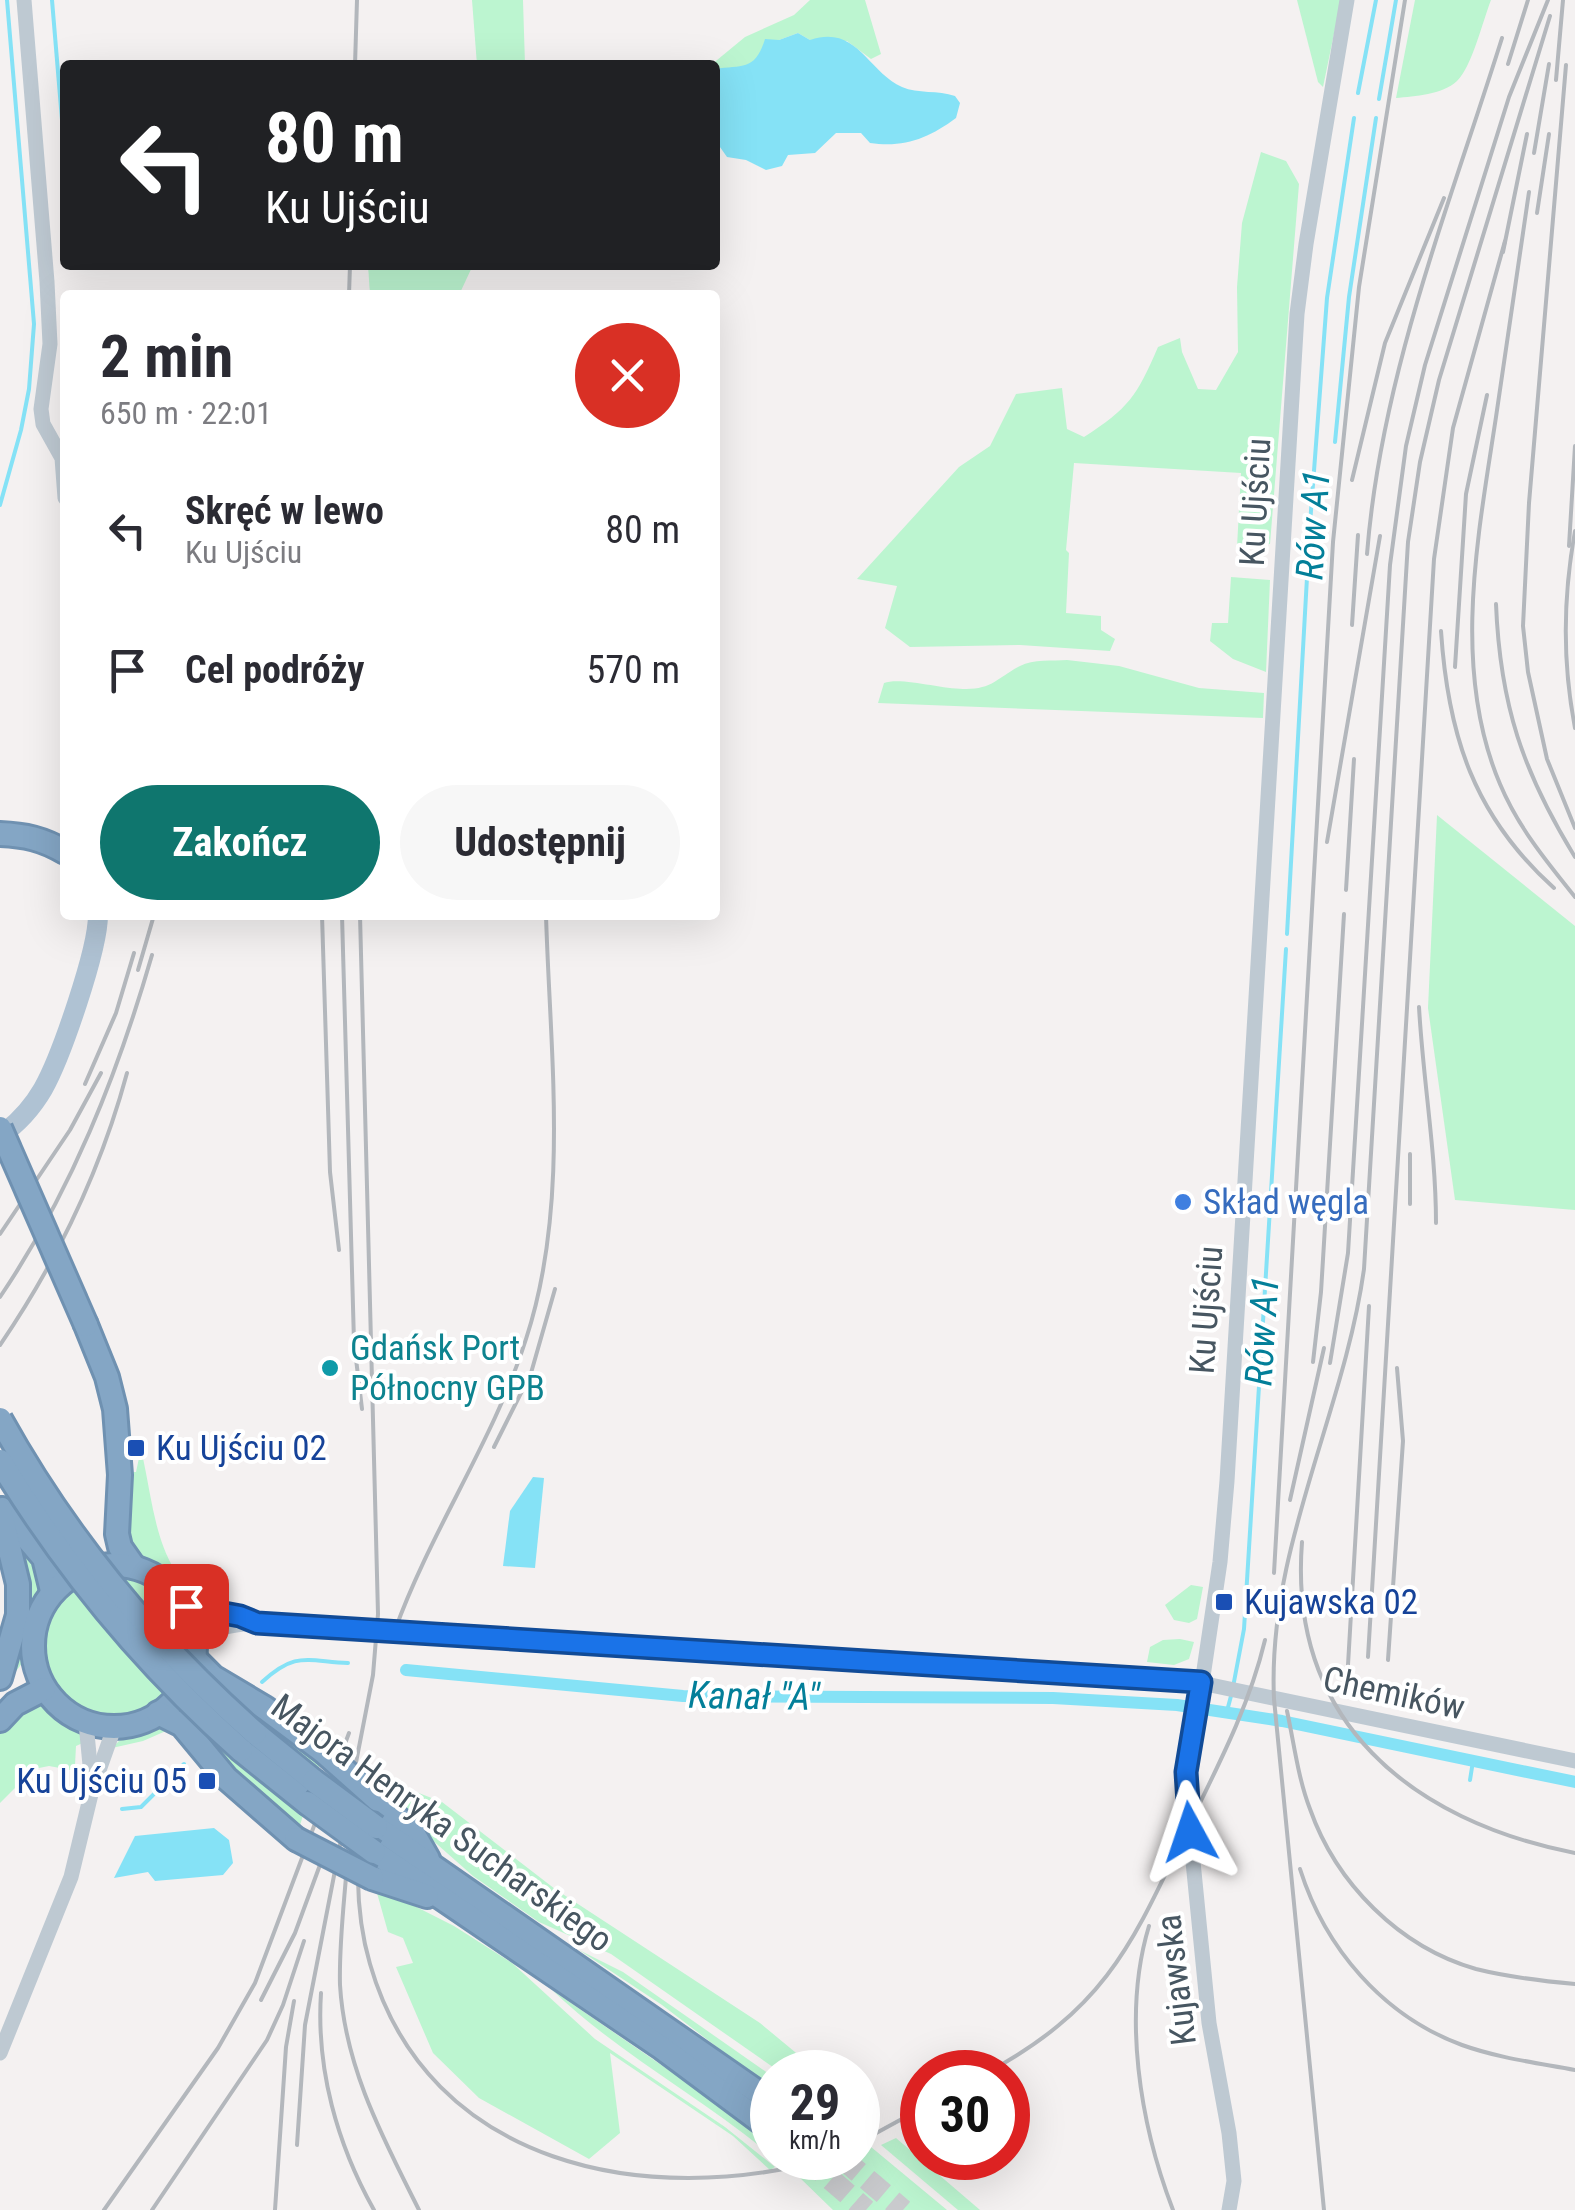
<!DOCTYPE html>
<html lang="pl">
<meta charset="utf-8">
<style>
body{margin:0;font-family:"Roboto Condensed",sans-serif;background:#f7f7f7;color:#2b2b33;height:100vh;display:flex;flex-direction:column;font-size:38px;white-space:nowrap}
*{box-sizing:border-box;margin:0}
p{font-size:32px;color:#7c7c81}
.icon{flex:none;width:55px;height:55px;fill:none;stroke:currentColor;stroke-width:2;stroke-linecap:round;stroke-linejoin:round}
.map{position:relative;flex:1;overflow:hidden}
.drawer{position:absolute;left:60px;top:290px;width:660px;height:630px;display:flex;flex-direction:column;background:#fff;border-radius:10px;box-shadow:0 10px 40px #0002}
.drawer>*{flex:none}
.top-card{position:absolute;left:60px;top:60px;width:660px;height:210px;border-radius:10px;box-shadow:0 10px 40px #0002;background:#202124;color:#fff;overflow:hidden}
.speed{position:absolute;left:750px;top:2050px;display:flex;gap:20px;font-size:50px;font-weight:700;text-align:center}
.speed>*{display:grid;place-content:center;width:130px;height:130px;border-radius:50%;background:#fff;box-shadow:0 10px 40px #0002;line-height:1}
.speed small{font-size:25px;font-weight:400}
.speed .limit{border:15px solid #d22;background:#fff;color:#111}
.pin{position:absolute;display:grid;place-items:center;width:85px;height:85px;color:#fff;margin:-42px;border-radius:20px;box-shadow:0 5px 15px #0006}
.me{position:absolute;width:110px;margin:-55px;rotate:355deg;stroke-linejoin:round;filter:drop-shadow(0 0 8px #0008)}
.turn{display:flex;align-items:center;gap:35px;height:210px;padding:0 40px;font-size:45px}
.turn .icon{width:130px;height:130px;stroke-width:2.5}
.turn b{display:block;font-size:70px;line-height:85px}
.round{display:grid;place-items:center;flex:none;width:105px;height:105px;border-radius:52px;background:#f7f7f7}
.head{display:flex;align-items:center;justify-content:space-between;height:170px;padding:0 40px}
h1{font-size:60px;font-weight:700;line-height:75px}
.cta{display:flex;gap:20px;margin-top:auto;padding:20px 40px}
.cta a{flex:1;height:115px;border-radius:60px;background:#0f766e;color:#fff;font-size:40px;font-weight:700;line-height:115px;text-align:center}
.cta a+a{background:#f7f7f7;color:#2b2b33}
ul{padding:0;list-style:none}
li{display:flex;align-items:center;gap:30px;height:140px;padding:0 40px}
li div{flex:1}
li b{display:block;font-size:38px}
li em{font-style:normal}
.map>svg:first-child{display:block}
.green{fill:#bcf5d0}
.water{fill:#85e2f6}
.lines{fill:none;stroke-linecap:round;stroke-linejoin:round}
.stream{stroke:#85e2f6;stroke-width:4}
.canal{stroke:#85e2f6;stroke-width:12}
.highway-tunnel{stroke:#c9cacd;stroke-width:22;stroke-dasharray:22 11;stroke-linecap:butt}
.highway-casing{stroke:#6f91b1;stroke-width:28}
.minor{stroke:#bec9d2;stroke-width:15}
.major{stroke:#afc2d3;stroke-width:20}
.highway{stroke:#84a6c5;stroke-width:22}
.rail{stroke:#b3b7bc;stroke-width:4}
.highway-bridge-casing{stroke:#6f91b1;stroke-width:28;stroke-linecap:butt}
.minor-bridge{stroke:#bec9d2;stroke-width:15}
.highway-bridge{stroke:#84a6c5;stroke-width:22}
.route-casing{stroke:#114b97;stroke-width:25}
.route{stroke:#1a73e8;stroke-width:18}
.shop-dot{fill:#3f7fe0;stroke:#fff;stroke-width:4}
.culture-dot{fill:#0f9aa8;stroke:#fff;stroke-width:4}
.transit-dot{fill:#1a4fb4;stroke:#fff;stroke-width:4}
.labels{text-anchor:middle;stroke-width:8;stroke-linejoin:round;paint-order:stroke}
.street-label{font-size:35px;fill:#475661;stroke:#fff}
.shop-label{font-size:35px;fill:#366cbe;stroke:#fff;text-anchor:start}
.culture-label{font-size:35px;fill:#0d838f;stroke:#fff;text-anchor:start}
.transit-label{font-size:35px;fill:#164399;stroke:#fff;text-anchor:start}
.water-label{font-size:38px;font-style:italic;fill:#037f99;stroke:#fff}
</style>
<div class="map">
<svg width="1575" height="2210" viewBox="0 0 1575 2210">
<rect width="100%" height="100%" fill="#f4f1f1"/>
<g class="green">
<polygon points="472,0 523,0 525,65 477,65"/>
<polygon points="810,0 865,0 881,54 871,59 847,41 810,40 798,33 779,40 752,63 736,69 715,69 715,65 711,65 745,37 794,15"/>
<polygon points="1297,0 1341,0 1323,87 1318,82"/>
<path d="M1415,0H1491C1483,20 1472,67 1457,81C1442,95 1415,96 1396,98Z"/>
<path d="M1261,152L1286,161L1299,184L1270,544L1237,547L1241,473L1074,463L1066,550L1069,553L1066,613L1101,616V630L1115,639L1110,651L1020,645L910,647L885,628L897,586L857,579L959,467L990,446L1016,394L1062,388L1067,429L1084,437C1128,409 1137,396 1158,347L1180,338L1182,352L1198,389L1216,390L1238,352L1237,287L1242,223Z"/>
<polygon points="368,265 473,265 459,295 370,295"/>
<polygon points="1231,577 1270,580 1266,672 1233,659 1210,641 1212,623 1228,623"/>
<path d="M1067,660L1119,666L1199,688L1264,693L1263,718L878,703L884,683C901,677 941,689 963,689C992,690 997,678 1020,666C1033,659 1053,661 1067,660Z"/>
<polygon points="1437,815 1575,926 1575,1210 1455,1200 1428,1008"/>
<path d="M139,1458H143C155,1514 157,1573 211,1606L194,1602L173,1578L140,1559L124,1531L132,1472H136Z"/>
<polygon points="9,1529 34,1555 41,1591 26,1626 23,1662 7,1683"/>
<path d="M115,1575C156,1580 187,1611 184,1654Z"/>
<polygon points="1191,1585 1203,1587 1197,1619 1189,1623 1174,1620 1165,1605"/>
<path d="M74,1587L167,1693C87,1762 0,1655 74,1587Z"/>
<polygon points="1180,1639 1194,1642 1189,1659 1174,1665 1147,1662 1150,1647 1163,1640"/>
<polygon points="230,1699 246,1704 322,1759 317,1772"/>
<polygon points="39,1703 76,1727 85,1742 76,1746 75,1765 71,1770 49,1766 34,1769 0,1803 0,1727 7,1718"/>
<polygon points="194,1719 304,1812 298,1832 275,1816 190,1726"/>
<polygon points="160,1725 175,1727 143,1741 112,1748 123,1737"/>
<polygon points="411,1790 442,1802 555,1889 760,2023 819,2072 780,2072 611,1954 539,1922 473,1876 378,1792"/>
<polygon points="375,1886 454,1926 512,1963 595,2039 725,2127 775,2167 770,2170 733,2136 610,2053 620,2133 589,2159 479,2098 433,2053 396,1967 413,1963 403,1938 388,1932"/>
<polygon points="579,1950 623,1972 772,2076 772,2089 662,2005"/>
<path d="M552,1990L753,2128L772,2144V2156C701,2097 619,2054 552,1990Z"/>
<polygon points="896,2138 980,2210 958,2210 881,2145"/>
<polygon points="865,2142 947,2210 833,2210 798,2176 837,2158 858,2158 858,2146"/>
</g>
<g class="water">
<path d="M798,33L810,40C857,24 867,71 902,87C918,94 938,90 955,96L960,103L956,118C929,138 905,148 870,143L861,133H836L815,153L788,155L782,166L766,170L746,160L727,157L715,140V69C743,65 755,71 765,39L779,40Z"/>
<polygon points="533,1477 544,1478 535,1568 503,1566 510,1511"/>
<polygon points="214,1828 229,1840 233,1863 223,1875 155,1881 148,1872 114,1878 135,1836"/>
</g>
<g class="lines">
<g class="stream">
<polyline points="52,0 65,156"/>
<polyline points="1358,93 1376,0"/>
<polyline points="1379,99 1396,0"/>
<polyline points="1335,442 1349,297 1376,118"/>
<polyline points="0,505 21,430 29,389 34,324 7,0"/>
<polyline points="1287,934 1310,524 1327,298 1354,118"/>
<path d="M262,1682C296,1651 306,1661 348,1663"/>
<polyline points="1233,1687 1244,1629 1286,949"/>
<polyline points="1227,1711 1231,1696"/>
<polyline points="1470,1780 1473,1761"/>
<polyline points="122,1809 141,1807 184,1764"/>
</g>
<polyline class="canal" points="406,1670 683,1696 1053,1698 1177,1705 1282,1721 1575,1782"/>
<g class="highway-tunnel">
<polyline points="806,2158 866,2210"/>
<polyline points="842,2158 903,2210"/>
</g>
<g class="highway-casing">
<g id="highway">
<path d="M0,834C25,835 43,839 65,852"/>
<polyline points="86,1325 107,1377 115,1409 120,1475 117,1534 120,1547 134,1567"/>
<polyline points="2,1509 44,1558 52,1591"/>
<polyline points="0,1510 18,1584 18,1615 0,1678"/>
<circle cx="114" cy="1646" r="81"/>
<polyline points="194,1658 213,1677 265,1708 324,1752"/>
<polyline points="158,1713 182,1725 226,1778 296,1839"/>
<polyline points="0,1720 15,1704 44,1689"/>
<polyline points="255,1733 314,1781"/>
<polyline points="241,1750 307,1803"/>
<polyline points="378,1800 412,1831 428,1859"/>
<polyline points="376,1827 772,2102"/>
<polyline points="374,1852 662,2048 772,2130"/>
<polyline points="372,1878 427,1896"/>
</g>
</g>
<g class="minor">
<polyline points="24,0 47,282 50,344 41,409 43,424 62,458 65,498"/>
<polyline points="186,1606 240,1616 257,1623"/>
<polyline points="426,1633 1201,1683 1575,1761"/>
<path d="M196,1638C238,1614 296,1625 344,1628"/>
<polyline points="86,1723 92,1786"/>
<polyline points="0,2053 71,1877 92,1790 114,1728"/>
<polyline points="1229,2210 1234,2181 1229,2133 1209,2023 1186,1791 1220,1562 1227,1481 1297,314 1306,244 1347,0"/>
</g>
<path class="major" d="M0,1136C17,1124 32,1108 43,1089C61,1057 98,950 98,915"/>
<use href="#highway" class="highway"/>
<g class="rail">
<polyline points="1508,64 1528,0"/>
<polyline points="355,65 357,0"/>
<polyline points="1566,65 1529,503 1523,626 1528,672 1547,759 1575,828"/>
<polyline points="1556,80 1563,0"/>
<polyline points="1534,153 1549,64"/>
<path d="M1529,192C1518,267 1507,342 1496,417C1478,536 1451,669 1500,784C1518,827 1546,861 1575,897"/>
<polyline points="1537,213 1549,134"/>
<polyline points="1503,252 1527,134"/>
<polyline points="349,295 350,265"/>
<polyline points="1352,480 1385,343 1444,198"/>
<path d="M1575,531C1563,597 1562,661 1575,728"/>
<polyline points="1569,546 1575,446"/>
<path d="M1367,554C1381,376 1449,207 1502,38"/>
<path d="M1496,604C1500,705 1523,772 1575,857"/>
<polyline points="1352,625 1358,535"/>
<path d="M1441,631C1448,736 1474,816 1554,888"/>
<polyline points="1455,667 1466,494 1487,395"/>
<polyline points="1327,842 1380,536"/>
<polyline points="1346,890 1354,759"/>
<polyline points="322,915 330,1172 339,1250"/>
<polyline points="342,915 354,1342 362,1409"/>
<polyline points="138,970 154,915"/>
<path d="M1419,1007C1423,1080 1436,1151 1436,1223"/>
<polyline points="85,1084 116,1013 134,953"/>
<polyline points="1410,1204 1410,1154"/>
<polyline points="0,1234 70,1130 101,1073"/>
<path d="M0,1297C71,1192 117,1076 152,955"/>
<path d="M0,1345C58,1260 100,1173 127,1073"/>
<polyline points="1313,1362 1321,1292 1344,914"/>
<polyline points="1330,1363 1348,1253 1390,565 1406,446 1425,365 1509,97 1548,0"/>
<polyline points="494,1447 531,1373 555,1289"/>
<polyline points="1290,1500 1324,1348"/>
<path d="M1302,1542C1288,1722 1412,1821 1575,1853"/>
<polyline points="1274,1573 1333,542 1359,287 1405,0"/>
<path d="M395,1630C431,1530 494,1440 526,1339C570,1205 550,1054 546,915"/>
<polyline points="1368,1657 1434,559 1453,428 1505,241"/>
<polyline points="1388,1660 1403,1441 1397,1368"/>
<polyline points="1348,1665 1369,1306"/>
<path d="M1287,1711C1294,1743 1298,1778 1310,1809C1336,1883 1399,1947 1476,1969C1508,1977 1542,1981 1575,1984"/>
<path d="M363,1783C358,1844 352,1903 370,1964C428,2166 646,2210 830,2158"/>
<path d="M1300,1869C1325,1948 1383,2016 1462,2045C1498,2058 1538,2063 1575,2070"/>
<path d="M346,1877C343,1913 339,1949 340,1985C345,2068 383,2138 419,2210"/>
<path d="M1149,1926C1122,2015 1140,2124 1173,2210"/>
<path d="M321,1993C316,2069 337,2144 374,2210"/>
<polyline points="261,2000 295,1933 324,1854"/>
<path d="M988,2072C1112,2005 1135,1936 1193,1817C1221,1760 1250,1703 1265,1640"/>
<polyline points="858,2143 922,2108"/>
<polyline points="297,2145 305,2025 373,1675 378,1614 360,915"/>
<polyline points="104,2210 218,2048 255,1983 349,1733"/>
<polyline points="152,2210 267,2040 283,2005 304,1941"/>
<polyline points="275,2210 286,2047 294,2001"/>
<path d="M1324,2210L1274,1699C1267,1549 1344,1414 1364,1269L1408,542L1420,462L1439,380L1550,16"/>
</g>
<g class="highway-bridge-casing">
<g id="highway-bridge">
<polyline points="0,1128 86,1325"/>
<path d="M0,1419C66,1538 153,1643 255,1733"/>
<path d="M0,1461C66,1570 146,1666 241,1750"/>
<polyline points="324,1752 378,1800"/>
<polyline points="314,1781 376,1827"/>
<polyline points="307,1803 374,1852"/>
<polyline points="296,1839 372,1878"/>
</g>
</g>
<polyline class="minor-bridge" points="344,1628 426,1633"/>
<use href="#highway-bridge" class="highway-bridge"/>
</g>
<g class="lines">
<g class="route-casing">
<polyline id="route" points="186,1606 240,1616 257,1623 1201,1682 1186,1772 1190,1832"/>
</g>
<use href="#route" class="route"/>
</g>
<circle class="shop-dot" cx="1183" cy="1202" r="10"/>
<circle class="culture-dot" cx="330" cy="1368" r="10"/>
<g class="transit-dot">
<rect x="126" y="1438" width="20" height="20" rx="5"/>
<rect x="1214" y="1592" width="20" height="20" rx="5"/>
<rect x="197" y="1771" width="20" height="20" rx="5"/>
</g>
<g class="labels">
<g class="street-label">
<text transform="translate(1255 502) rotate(-87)" y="12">Ku Ujściu</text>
<text transform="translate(1206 1310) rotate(-86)" y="12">Ku Ujściu</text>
<text transform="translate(1394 1693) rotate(12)" y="12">Chemików</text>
<text transform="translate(442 1823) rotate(36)" y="12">Majora Henryka Sucharskiego</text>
<text transform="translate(1176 1980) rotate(-97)" y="12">Kujawska</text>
</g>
<g class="shop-label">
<text x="1203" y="1214">Skład węgla</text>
</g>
<g class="culture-label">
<text x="350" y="1360">Gdańsk Port<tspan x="350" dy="40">Północny GPB</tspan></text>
</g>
<g class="transit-label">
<text x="156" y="1460">Ku Ujściu 02</text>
<text x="1244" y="1614">Kujawska 02</text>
<text x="187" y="1793" text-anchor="end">Ku Ujściu 05</text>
</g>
<g class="water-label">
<text transform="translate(1313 525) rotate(-86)" y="13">Rów A1</text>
<text transform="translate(1262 1331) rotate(-86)" y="13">Rów A1</text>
<text transform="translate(754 1696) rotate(1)" y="13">Kanał "A"</text>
</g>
</g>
</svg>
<div class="speed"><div>29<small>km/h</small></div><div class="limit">30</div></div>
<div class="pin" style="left:186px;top:1606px;background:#d93025"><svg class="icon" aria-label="arrive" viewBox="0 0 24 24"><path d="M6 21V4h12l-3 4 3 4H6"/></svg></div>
<svg class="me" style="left:1190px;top:1832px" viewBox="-20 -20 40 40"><path d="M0-17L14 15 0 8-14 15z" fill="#1a73e8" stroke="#fff" stroke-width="4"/></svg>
<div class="top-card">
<div class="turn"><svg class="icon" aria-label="left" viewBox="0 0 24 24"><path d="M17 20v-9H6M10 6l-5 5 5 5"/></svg><div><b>80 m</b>Ku Ujściu</div></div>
</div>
<section class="drawer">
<div class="head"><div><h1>2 min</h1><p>650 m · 22:01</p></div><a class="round" style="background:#d93025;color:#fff"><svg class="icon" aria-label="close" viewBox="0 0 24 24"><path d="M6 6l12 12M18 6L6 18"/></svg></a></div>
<ul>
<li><svg class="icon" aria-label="left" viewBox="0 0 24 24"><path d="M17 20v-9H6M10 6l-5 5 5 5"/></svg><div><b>Skręć w lewo</b><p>Ku Ujściu</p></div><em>80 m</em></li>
<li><svg class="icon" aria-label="arrive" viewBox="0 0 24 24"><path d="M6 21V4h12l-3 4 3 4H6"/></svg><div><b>Cel podróży</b></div><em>570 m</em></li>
</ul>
<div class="cta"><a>Zakończ</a><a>Udostępnij</a></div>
</section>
</div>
